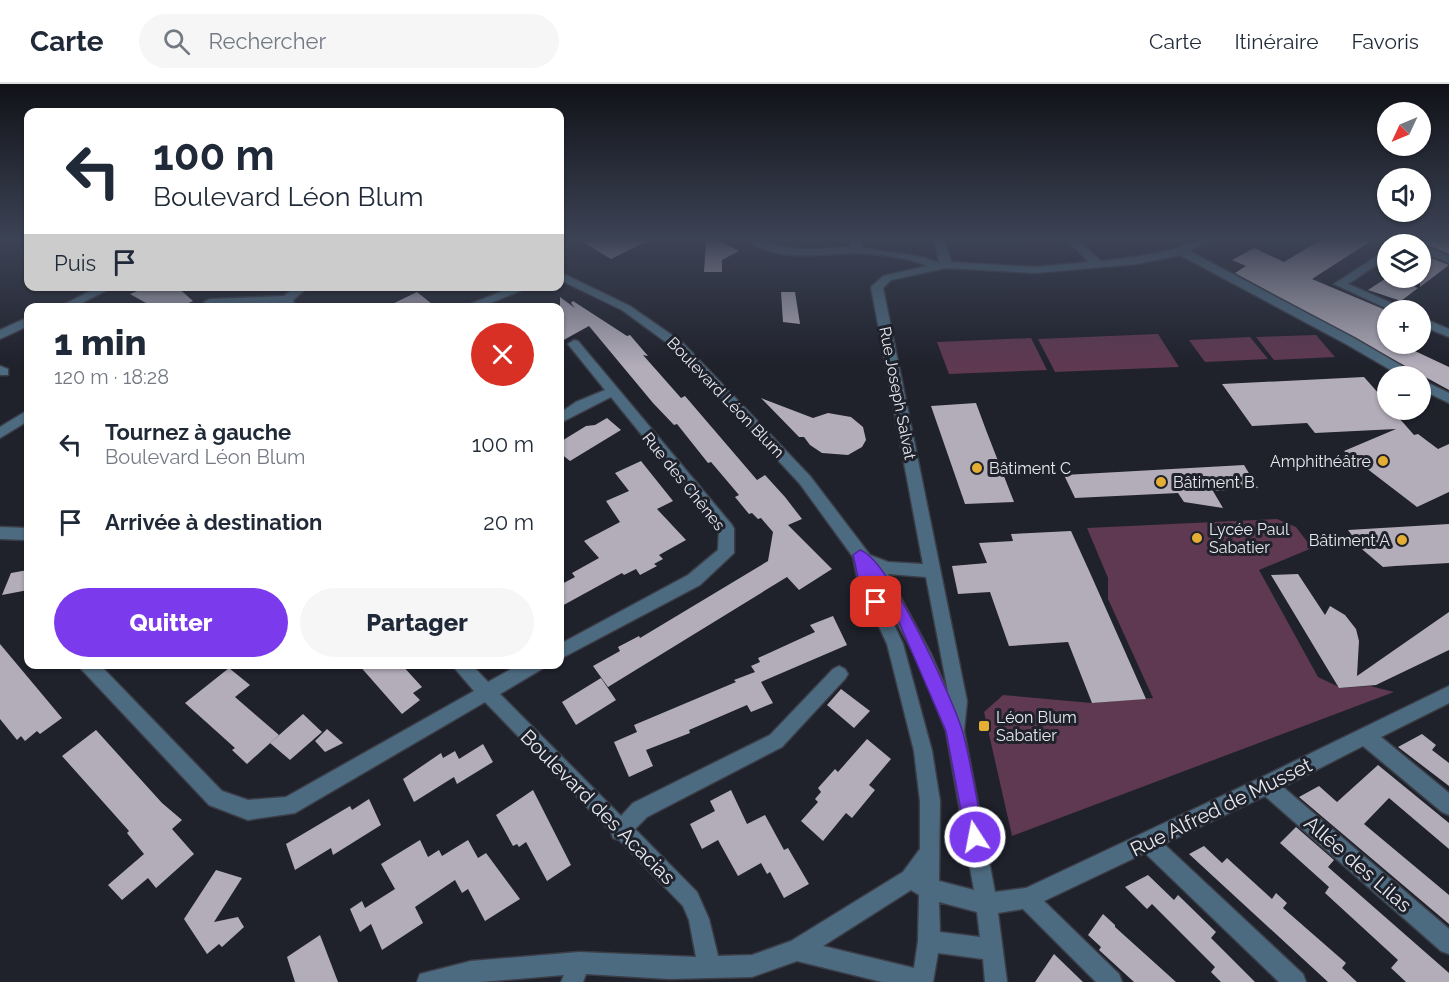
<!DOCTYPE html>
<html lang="fr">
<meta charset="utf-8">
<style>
body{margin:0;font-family:Raleway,sans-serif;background:#f6f6f7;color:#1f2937;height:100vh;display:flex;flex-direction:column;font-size:22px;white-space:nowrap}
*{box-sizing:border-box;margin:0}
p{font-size:20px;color:#747a83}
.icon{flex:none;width:33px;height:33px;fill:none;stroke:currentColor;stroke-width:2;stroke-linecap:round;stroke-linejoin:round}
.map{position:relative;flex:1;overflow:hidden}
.details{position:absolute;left:24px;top:219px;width:540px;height:366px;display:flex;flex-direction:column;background:#fff;border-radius:12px;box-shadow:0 2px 4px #0004}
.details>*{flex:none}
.hud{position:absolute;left:24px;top:24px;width:540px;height:183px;border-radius:12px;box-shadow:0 2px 4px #0004;background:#fff;color:#1f2937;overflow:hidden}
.needle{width:39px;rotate:226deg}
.tools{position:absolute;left:1377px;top:18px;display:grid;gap:12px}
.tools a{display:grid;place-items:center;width:54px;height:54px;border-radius:50%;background:#fff;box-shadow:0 2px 4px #0004;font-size:30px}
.pin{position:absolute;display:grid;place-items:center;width:51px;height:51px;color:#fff;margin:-26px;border-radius:12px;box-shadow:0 3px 9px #0006}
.me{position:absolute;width:66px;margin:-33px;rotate:349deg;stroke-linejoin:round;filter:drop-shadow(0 0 4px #0008)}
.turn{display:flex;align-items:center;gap:21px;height:126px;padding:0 30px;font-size:27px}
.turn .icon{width:78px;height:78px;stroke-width:2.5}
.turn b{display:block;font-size:42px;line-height:51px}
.then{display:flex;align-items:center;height:57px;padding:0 30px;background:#0003;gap:12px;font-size:22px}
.round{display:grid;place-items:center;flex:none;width:63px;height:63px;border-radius:32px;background:#f6f6f7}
.summary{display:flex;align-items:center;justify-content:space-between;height:102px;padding:0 30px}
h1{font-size:36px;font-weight:800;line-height:45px}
.primary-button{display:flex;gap:12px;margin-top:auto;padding:12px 30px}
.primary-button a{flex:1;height:69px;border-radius:36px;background:#7c3aed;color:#fff;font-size:24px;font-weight:800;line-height:69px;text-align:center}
.primary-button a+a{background:#f6f6f7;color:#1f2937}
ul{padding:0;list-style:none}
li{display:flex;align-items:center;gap:18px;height:78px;padding:0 30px}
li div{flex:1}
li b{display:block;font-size:22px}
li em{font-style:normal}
header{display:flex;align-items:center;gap:36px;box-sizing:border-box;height:84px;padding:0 30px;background:#fff;border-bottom:2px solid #e0e1e3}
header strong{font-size:28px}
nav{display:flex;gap:33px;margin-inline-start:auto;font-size:21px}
.search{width:420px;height:54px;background:#f6f6f7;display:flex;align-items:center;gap:15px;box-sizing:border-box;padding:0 21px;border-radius:33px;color:#747a83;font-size:22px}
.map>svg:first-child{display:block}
.green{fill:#5f3851}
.building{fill:#b3adba}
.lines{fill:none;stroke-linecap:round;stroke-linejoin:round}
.minor-casing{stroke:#3b3d47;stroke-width:3}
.minor{fill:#4d6b80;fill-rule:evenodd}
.route{fill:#7c3aed;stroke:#51269a;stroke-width:1.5}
.poi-dot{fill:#e4ae35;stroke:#1f212b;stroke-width:2}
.labels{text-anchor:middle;stroke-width:6;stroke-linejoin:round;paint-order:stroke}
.street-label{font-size:16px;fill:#e7e9f0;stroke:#1f212b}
.poi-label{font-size:16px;fill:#e7e9f0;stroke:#1f212b;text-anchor:start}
.near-street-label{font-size:20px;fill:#e7e9f0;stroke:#1f212b}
</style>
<header>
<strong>Carte</strong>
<div class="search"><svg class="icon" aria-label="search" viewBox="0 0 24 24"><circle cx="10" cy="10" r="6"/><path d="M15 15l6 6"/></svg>Rechercher</div>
<nav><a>Carte</a><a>Itinéraire</a><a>Favoris</a></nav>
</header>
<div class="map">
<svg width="1449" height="898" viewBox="0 0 1449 898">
<rect width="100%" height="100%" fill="#1f212b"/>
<g class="green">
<polygon points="1158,250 1179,283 1055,288 1038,255"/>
<polygon points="1316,251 1335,273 1274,276 1256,253"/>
<polygon points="1250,253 1268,275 1205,278 1189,256"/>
<polygon points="1031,254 1047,286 949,290 937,258"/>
<polygon points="1277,435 1296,443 1312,464 1259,486 1318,593 1341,604 1370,602 1394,608 1012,752 984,628 1003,611 1092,619 1153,614 1108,515 1108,494 1087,444"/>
</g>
<g class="building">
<polygon points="581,157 647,157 611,175"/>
<polygon points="706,157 720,157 739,167 722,176 722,188 704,188"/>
<polygon points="1319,157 1371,157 1312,195 1388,227 1388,260 1400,260 1449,283 1449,306 1235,189 1246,182 1232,176 1254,164 1284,178"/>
<polygon points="1420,157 1449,157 1449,170 1420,158"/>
<polygon points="1420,170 1449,181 1420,203"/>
<polygon points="1388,193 1394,194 1418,204 1401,217 1368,206"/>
<polygon points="149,202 176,202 193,217 178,224 155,224 130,210"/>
<polygon points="417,208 437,224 384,224"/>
<polygon points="781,208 795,208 800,240 783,238"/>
<polygon points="560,213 575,224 571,219 573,217 627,252 630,251 648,272 643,271 681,314 685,312 757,396 765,391 785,413 802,435 788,441 832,485 799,506 787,493 608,603 593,582 620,567 618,563 639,552 640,554 768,477 773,448 761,434 758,435 752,429 749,430 735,413 739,411 711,378 708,379 677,340 674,341 653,319 589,242 560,258"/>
<polygon points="1364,293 1388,320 1388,326 1392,326 1414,351 1418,350 1438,365 1449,360 1449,408 1417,423 1344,367 1396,345 1315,349 1307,339 1252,342 1222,300"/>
<polygon points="761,314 813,334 828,329 851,333 863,343 866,356 862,363 848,371 822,369 810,361 804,353 799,353"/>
<polygon points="976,319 986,346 1014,418 965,420 931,322"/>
<polygon points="607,334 621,346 570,377 560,369 560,358 586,342 595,341"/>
<polygon points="641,377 673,417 657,425 686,456 659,471 663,475 654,480 657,482 640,491 636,485 624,491 622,489 560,523 560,501 575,493 572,489 599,474 584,457 620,438 606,417 629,407 615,389"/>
<polygon points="1244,381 1258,404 1213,407 1223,424 1184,418 1178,409 1075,414 1064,391"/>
<polygon points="1449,440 1449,479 1395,482 1383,483 1363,466 1348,446"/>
<polygon points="1071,447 1091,491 1146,615 1092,619 1068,558 1009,562 990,508 958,510 952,482 987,479 979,459 1013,457 1011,450"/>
<polygon points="28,486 28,506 2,511 11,489"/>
<polygon points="1298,490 1325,531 1330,522 1345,531 1356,545 1359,557 1357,592 1449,528 1449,566 1376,601 1339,604 1271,491"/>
<polygon points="833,532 847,561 761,598 773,619 751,628 747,621 689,646 690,649 646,666 653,682 629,693 614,658 637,648 634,641 736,598 734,596 755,588 751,582 760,578 758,574 815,548 810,541"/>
<polygon points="0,560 62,634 40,650 37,647 25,657 21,652 17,656 0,635"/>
<polygon points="358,580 401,580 422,603 413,609 420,616 402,630"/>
<polygon points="229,584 250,601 235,613 279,651 247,680 232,666 235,664 185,619"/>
<polygon points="601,594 616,616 576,641 562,618"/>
<polygon points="841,605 870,627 854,644 827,621"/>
<polygon points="303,630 322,648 290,676 270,659"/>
<polygon points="327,645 343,659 325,668 315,657"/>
<polygon points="96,646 162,719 182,736 172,745 194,770 156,804 148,794 122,816 108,801 144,770 127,749 129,747 62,672"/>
<polygon points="1422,650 1436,661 1432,666 1449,679 1449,702 1398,663"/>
<polygon points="867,655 891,675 869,701 875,706 852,734 846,729 823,757 801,737 818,718 815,715 821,708 818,704 835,685 838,688"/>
<polygon points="483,660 493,678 457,700 454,693 414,718 403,695 441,669 443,674 455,667 459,675"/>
<polygon points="1378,681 1449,739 1449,765 1389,714 1364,740 1449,811 1449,840 1299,713 1319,702 1337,718"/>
<polygon points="533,706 571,781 547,797 526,758 519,763 517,760 513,762 496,731"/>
<polygon points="731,706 747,740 765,731 784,766 788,764 809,800 784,814 770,788 767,790 761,779 738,792 718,756 702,765 690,740 715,727 710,717"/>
<polygon points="369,715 381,741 333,771 331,764 295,786 286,760 350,722 352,726"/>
<polygon points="1296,743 1334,776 1328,783 1449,889 1449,898 1406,898 1391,884 1398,876 1325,809 1329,803 1280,759"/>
<polygon points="420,756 428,773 439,766 442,772 468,756 478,774 486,769 520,815 485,837 468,805 462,809 455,796 415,823 423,839 382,866 371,840 360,848 350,825 362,817 365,824 395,805 381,780"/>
<polygon points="1204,762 1222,779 1227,774 1272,815 1276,809 1287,819 1283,824 1346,879 1342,884 1357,898 1328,898 1189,770"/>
<polygon points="216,786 242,794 214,838 238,833 244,843 222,863 219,860 207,870 184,835"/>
<polygon points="1148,791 1174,816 1178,811 1216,848 1211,854 1255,898 1221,898 1211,888 1215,883 1152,820 1147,825 1125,803"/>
<polygon points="1103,830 1115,841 1115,843 1176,898 1134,898 1099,866 1101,863 1088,851"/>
<polygon points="320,851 338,898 295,898 287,873"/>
<polygon points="1054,870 1083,898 1035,898"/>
</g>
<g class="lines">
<g class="minor-casing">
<g id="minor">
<path d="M750,157C765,157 778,163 793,164C812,166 832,164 851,163V157H861L862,164L923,173L939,179L935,157H945L951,178L1035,183L1089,178L1068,157H1079L1101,177C1125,175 1147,171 1171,166C1184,163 1193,157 1207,157L1189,167L1354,254L1414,289L1416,292H1401L1346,260L1180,171L1137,180L1035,189L946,184L891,196L883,204L967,617L964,647L995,808L1026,804L1260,694L1449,602V619L1381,653L1449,709V731L1442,728L1363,662L1283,703L1449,845V870L1441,867L1265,712L1164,760L1303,890L1306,898H1279L1145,769L1044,817L1119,890L1122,898H1096L1023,825L998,829L1007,898H985L983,875L938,869L933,898H882L797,877L752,893L669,895L586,890L583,898H561L564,891L481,898H417L420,890L471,877L579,868L696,873L689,836L683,822L619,756L613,754L611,748L485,618L295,729L248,736L209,721L81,585L79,580H99L222,707L248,716L286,713L474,607L451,580H471L488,598L520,580H544L542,585L500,610L621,732L633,719L770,651L833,585L839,582L845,585L848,590L845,595L782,663L647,733L635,745L697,808L709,835L718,872L752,871L791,857L903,788L920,765V717L914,667L887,560L858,497L853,473L800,400L674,264L622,226L560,196V189L564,190L630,222L682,258L810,392L870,471L888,478L923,480L871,203L883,192L927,182C911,174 872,169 854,169C824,170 774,178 750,157ZM888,490L926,493L948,608L931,570ZM873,495L918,577L946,647L974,806L939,797L940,717L932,667L903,560ZM911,806L919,811L918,857L914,884L823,862ZM939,818L977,828L980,853L940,848Z"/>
<polygon points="1395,157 1408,157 1405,160 1393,160"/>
<polygon points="1417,160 1424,161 1449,172 1449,179 1420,167 1420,160"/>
<polygon points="1388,165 1388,173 1348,200 1403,224 1404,226 1390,226 1334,200"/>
<polygon points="100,202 115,202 72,224 57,224"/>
<polygon points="296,202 309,202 293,216 295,224 283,224 282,219 210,221 204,218 210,215 284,212"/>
<polygon points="515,202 532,202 478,224 461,224"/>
<polygon points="1420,233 1449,245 1449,253 1420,241"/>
<polygon points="24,235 28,235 28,242 0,255 0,246"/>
<polygon points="574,256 578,257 732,441 734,445 734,469 700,501 560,575 560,560 688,491 718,466 719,446 611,313 560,339 560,329 576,318 605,306 568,260"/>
<polygon points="0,282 8,285 8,291 0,291"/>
<polygon points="1420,295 1449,309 1449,319 1420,305"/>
<polygon points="28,326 28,337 0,354 0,343"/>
<polygon points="0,443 28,444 28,456 0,455"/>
</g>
</g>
<use href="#minor" class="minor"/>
</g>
<linearGradient id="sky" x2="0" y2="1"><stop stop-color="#111218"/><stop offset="0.55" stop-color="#3c4355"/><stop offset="1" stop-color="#3c4355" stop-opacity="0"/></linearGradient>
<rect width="1449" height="283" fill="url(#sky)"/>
<path class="route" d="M860,466C889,475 954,617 963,649C972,683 977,719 984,753L981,759L975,762L968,759L966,753L946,647L899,538L873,494L883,518L876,524C860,519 857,485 853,471Z"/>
<g class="poi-dot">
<circle cx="1383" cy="377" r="6"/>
<circle cx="977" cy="384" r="6"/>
<circle cx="1161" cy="398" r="6"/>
<circle cx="1197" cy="454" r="6"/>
<circle cx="1402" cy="456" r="6"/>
<rect x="978" y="636" width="12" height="12" rx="3"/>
</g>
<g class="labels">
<g class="street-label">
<text transform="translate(898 309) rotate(79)" y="6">Rue Joseph Salvat</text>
<text transform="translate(726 313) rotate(46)" y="6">Boulevard Léon Blum</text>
<text transform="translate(684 397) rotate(51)" y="6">Rue des Chênes</text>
</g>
<g class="poi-label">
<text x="1371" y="383" text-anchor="end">Amphithéâtre</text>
<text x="989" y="390">Bâtiment C</text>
<text x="1173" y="404">Bâtiment B</text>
<text x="1209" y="451">Lycée Paul<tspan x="1209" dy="18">Sabatier</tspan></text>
<text x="1390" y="462" text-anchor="end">Bâtiment A</text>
<text x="996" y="639">Léon Blum<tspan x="996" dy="18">Sabatier</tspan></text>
</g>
<g class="near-street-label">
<text transform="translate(598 723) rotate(45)" y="7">Boulevard des Acacias</text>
<text transform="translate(1221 723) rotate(-26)" y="7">Rue Alfred de Musset</text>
<text transform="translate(1358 780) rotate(41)" y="7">Allée des Lilas</text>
</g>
</g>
</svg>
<div class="tools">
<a><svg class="needle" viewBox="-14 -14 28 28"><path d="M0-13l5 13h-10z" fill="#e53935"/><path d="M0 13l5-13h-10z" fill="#747a83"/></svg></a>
<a><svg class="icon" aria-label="sound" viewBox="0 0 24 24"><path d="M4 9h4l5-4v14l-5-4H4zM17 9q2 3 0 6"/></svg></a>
<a><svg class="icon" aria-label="layers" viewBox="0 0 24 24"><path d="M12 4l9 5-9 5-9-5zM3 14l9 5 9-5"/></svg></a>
<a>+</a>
<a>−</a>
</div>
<div class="pin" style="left:876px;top:518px;background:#d93025"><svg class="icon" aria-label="arrive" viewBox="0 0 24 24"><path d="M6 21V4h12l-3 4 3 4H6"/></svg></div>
<svg class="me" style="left:975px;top:753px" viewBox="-20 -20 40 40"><circle r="17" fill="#7c3aed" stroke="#fff" stroke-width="3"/><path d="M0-11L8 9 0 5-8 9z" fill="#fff"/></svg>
<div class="hud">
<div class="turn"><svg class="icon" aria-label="left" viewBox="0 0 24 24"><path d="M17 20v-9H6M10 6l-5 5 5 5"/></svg><div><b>100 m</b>Boulevard Léon Blum</div></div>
<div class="then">Puis<svg class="icon" aria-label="arrive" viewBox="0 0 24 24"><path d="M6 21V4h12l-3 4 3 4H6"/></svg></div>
</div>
<section class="details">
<div class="summary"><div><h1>1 min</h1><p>120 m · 18:28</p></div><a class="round" style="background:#d93025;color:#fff"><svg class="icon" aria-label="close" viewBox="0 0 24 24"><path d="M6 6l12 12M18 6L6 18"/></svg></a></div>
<ul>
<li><svg class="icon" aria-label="left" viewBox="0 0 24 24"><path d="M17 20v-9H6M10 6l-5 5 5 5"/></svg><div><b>Tournez à gauche</b><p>Boulevard Léon Blum</p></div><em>100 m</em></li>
<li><svg class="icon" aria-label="arrive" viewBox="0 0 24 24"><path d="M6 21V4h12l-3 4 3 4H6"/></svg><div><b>Arrivée à destination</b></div><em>20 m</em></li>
</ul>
<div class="primary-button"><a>Quitter</a><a>Partager</a></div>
</section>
</div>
